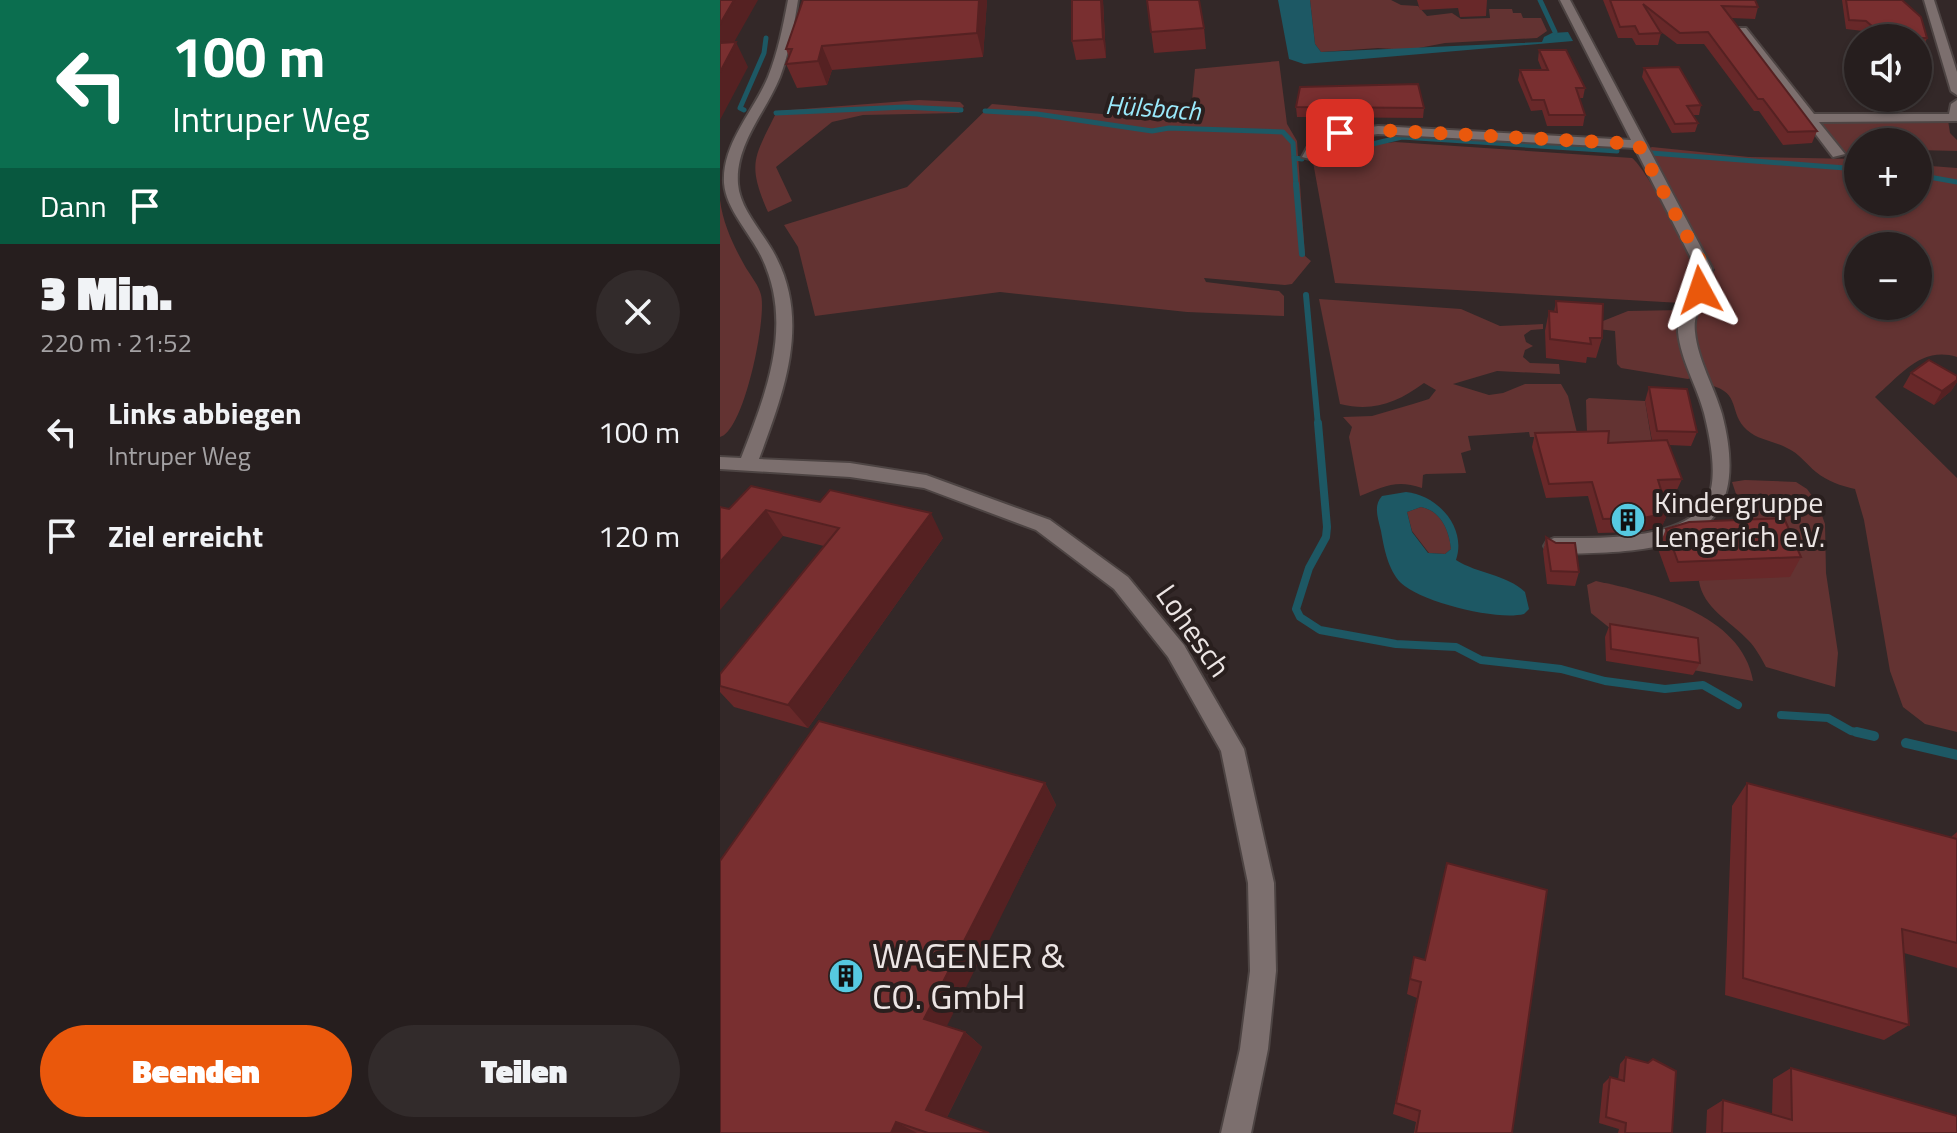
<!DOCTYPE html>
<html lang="de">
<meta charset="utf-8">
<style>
body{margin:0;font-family:"Titillium Web",sans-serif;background:#322b2b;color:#f1f3f6;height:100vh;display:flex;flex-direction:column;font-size:30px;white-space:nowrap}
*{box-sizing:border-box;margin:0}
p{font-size:26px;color:#a4a2a4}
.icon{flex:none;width:44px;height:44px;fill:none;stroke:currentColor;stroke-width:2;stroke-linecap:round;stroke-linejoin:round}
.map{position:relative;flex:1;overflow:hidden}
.panel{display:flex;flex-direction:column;background:#261e1e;width:720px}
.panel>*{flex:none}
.guide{background:#0b6e4f;color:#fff;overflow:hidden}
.controls{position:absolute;left:1124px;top:24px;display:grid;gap:16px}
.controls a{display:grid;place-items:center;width:88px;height:88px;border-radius:50%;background:#261e1e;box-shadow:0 2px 6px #0004,0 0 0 2px #423c3c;font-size:40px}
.pin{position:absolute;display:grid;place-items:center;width:68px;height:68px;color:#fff;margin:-34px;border-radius:16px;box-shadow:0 4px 12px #0006}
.me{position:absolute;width:88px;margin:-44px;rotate:355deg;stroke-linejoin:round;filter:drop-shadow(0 0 6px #0008)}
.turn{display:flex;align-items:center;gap:28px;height:168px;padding:0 40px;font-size:36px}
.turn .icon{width:104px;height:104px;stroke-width:2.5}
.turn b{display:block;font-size:56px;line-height:68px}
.then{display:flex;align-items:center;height:76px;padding:0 40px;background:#0003;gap:16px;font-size:30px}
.round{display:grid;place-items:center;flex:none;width:84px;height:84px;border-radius:42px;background:#322b2b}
.summary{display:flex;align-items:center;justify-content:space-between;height:136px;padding:0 40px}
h1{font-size:48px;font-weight:800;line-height:60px}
.action{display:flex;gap:16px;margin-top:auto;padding:16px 40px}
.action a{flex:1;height:92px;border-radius:48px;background:#ea580c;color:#fff;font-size:32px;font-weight:800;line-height:92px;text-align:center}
.action a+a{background:#322b2b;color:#f1f3f6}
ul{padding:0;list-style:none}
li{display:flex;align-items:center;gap:24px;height:104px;padding:0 40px}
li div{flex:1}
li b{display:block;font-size:30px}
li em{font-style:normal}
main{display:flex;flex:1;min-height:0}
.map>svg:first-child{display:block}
.green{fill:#633332;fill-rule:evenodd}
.water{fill:#1d5864;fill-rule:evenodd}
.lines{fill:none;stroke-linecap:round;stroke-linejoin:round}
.stream-far3{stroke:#1d5864;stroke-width:5}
.stream-far2{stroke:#1d5864;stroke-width:6}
.stream-far1{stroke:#1d5864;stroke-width:8}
.stream{stroke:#1d5864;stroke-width:10}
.street-casing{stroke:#4d4443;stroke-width:4}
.street{fill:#7c6f6e;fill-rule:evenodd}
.wall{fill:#682829}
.shaded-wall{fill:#552122}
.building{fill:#792f30;stroke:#552122;stroke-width:2}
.route{stroke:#ea580c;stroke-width:14;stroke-dasharray:0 25.2}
.labels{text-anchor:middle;stroke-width:8;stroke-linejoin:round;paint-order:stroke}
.far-water-label{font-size:26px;font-style:italic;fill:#9ae9fb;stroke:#291f1e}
.poi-label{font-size:30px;fill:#ece5e4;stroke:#291f1e;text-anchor:start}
.street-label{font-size:30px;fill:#ece5e4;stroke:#291f1e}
.near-poi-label{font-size:36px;fill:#ece5e4;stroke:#291f1e;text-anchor:start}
</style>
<main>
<section class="panel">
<div class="guide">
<div class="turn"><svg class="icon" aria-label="left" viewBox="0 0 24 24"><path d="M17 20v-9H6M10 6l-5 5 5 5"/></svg><div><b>100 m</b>Intruper Weg</div></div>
<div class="then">Dann<svg class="icon" aria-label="arrive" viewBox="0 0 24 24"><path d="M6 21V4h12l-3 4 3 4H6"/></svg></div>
</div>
<div class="summary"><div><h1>3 Min.</h1><p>220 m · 21:52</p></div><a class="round"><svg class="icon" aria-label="close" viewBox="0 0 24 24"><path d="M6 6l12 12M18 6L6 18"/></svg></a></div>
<ul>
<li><svg class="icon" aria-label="left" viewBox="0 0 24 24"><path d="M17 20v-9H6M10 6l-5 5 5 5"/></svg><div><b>Links abbiegen</b><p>Intruper Weg</p></div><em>100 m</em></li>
<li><svg class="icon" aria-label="arrive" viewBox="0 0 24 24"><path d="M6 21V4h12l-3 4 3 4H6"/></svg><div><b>Ziel erreicht</b></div><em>120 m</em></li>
</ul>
<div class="action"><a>Beenden</a><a>Teilen</a></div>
</section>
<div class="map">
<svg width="1237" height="1133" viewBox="0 0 1237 1133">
<rect width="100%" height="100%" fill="#332828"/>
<g class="green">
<polygon points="590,0 671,0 681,5 698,6 707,16 732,13 741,19 770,18 769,9 792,9 793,13 801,13 803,18 821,18 827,31 817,38 725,43 688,50 658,48 601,52 595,44"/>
<polygon points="559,61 567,124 577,141 585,256 591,261 572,284 565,285 484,278 486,282 559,291 564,296 564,316 467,312 280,292 95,316 78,247 64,225 187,187 272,104 470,122 475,69"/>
<path d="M199,100L240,102L244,106L239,113L143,115L112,122L56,167L72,201L48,212C26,162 35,157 57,111Z"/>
<polygon points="1228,120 1230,133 1237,140 1237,151 1198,150 1198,142 1138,142 1138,153 1124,153 1101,124 1106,121"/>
<path d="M675,142L912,158C925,167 973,254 977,271C980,284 968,293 961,303L615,283L593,162L648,145Z"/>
<path d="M932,147L1029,157L1138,159V202H1198V165L1237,168V357C1201,346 1181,375 1155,397L1237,478V732L1205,724L1183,707L1170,671L1144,520L1135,489C1121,486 1107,481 1096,472C1086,464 1079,453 1067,448C1054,441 1038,440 1027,430C1008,413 1022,393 990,385C977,348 968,338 982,299C985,289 988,278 995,270L936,161L930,148ZM1138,246H1198V306H1138Z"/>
<path d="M0,200C3,224 14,247 26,268C31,276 39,286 41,295C47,318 24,432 0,437Z"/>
<path d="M599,299L741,309L780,326L823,324V329L811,330L804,335L806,342L813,346L805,350L803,357L810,363L839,364L840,374L777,371L733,384L769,395L783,393L805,384H841L848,396L858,437H810L809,432L748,436L751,450L741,453L746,473L706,474L703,475L702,488C676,479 663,487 640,496L629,437L632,427L623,417L652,416L693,404L709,399L716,390L704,383C677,403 653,412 620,404Z"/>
<polygon points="963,310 958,327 971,378 968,379 901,368 897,364 895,331 878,329 878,323 908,311"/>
<polygon points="869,398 925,401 932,444 897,456 867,433 866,400"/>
<path d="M1025,480L1076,482L1087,489L1098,504L1105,524L1106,573L1118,653L1115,687L1046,667C1041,658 1036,648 1028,640C1010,621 983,608 979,581L1031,539L1012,482Z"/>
<path d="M701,507C721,511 729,530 731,549L725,554L709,553L692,531L687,512Z"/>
<path d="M876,581C931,593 1021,613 1033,681L973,670L891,629L871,613L867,585Z"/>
</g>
<g class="water">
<polygon points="558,0 590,0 595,44 601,52 822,42 824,37 832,33 848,32 853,41 584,64 569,59"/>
<path d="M686,492C718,495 747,528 736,560C758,574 786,574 805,592L809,609L804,614C777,621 701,602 681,583C668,570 664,548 661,531C658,518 653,506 662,496ZM701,507C721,511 729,530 731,549L725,554L708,553L692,532L687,512Z"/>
</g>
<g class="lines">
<g class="stream-far3">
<polyline points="820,0 835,32"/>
<polyline points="24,110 20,108 44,53 46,38"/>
<polyline points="265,111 317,114 432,131 449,128 563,132 573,143 574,158 582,159"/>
<polyline points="56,113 185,107 241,110"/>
<polyline points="931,153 1138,169"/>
<polyline points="574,158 576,186"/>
<polyline points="593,158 682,137 897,151"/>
<polyline points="1198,175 1237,182"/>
</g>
<g class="stream-far2">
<polyline points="576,184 582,254"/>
<polyline points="586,295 598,425"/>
</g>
<g class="stream-far1">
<polyline points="598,423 607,527 606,537 589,568 576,609 580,617 600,630 676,644 736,647 761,660 841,669 885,681 945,689 983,685 1018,705"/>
<polyline points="1061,715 1108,718 1131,731 1146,734"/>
</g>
<g class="stream">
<polyline points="1137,732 1154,736"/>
<polyline points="1186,743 1237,755"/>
</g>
<g class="street-casing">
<g id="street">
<path d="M68,0H78C74,26 69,53 60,77C46,112 15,144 18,184C20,211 46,235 57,259C90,325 63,394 39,459L130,463L206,475L330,520L408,577L464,645L524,749L554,883L556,971L548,1049L531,1133H501L520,1049L530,971L528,883L501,751L448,657L394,589L316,530L204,488L130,477L0,469V457L21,458C46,394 74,325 42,258C31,234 6,210 4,183C2,143 34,111 48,77C58,52 63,26 68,0Z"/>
<path d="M840,0H850L992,268C991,291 972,309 975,332C978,361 994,386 1002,414C1038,552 939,552 834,554L827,551L824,546L827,541L834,538C874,538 968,542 988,498C998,476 990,437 984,413C977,386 961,361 958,332C957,308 976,291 976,268L915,148L658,134L607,141L594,160L582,157L592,139L599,135L658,126L911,140Z"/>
<polygon points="1204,0 1214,0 1237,72 1237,95 1231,91"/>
<polygon points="1018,28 1026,28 1094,114 1229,114 1231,104 1237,100 1237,121 1099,122 1125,154 1113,157 1018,32"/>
</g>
</g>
<use href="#street" class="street"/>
</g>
<g class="wall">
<polygon points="267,0 263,57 112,70 107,85 77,88 66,64 69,57 66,49"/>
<polygon points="352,0 383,0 386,58 356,60 352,41"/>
<polygon points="427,0 484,28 486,49 434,53"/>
<polygon points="697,0 767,0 766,16 740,17 738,8 700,10"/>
<polygon points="883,0 1035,0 1038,7 1035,19 1011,18 1097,131 1092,143 1063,145 1039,111 1034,111 984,44 957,44 940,31 941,33 938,45 916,45 912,38 898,38"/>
<polygon points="1122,0 1182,0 1207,38 1203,48 1198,48 1198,38 1151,38 1143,31 1126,29"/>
<polygon points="819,50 865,88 863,98 859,98 865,115 863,126 827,126 822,110 811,111 798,80 800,70 822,70 818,60"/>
<polygon points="924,68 981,105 979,115 973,115 978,123 975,132 952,133 922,77"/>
<polygon points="576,107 704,108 703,118 577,117"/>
<polygon points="836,301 882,338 876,358 867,357 866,363 826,358 825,331 829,311 834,312"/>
<polygon points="1191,373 1237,376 1237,382 1231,391 1214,405 1183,387"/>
<polygon points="929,387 977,432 971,446 949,445 962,479 956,492 942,493 948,513 942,526 918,532 878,533 868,496 826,498 812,447 815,433 888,443 932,441 925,401"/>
<polygon points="31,486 223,538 88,728 14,707 0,692 0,674 104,546 63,536 9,509"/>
<polygon points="946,529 1081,557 1070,577 950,582 938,549"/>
<polygon points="826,537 859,572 855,586 827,584 823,551"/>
<polygon points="890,624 980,663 973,675 886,661 885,637"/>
<polygon points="325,783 336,805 226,1026 245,1032 262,1047 227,1117 269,1133 0,1133"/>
<polygon points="1027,783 1231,837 1237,832 1237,968 1184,953 1189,1025 1164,1040 1005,995 1012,806"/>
<polygon points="694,957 792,1133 694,1133 696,1122 673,1114 697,998 687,994"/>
<polygon points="906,1057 952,1133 898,1133 899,1129 879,1123 883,1084 890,1077 898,1080 900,1064"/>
<polygon points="1071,1068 1237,1133 986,1133 987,1110 1003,1100 1052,1114 1053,1079"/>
</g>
<g class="shaded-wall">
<polygon points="14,0 38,0 0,67 0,24"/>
<polygon points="259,0 267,0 263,57 257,33"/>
<polygon points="381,0 383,0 383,2 386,58 383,39"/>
<polygon points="16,42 28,67 0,120 0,72"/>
<polygon points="102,46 112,70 107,85 98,61"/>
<polygon points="1237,380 1237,382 1231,391 1214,405 1222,391"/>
<polygon points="46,510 63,536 0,610 0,562"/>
<polygon points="211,513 223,538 88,728 68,705"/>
<polygon points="948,513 942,526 918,532 923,518"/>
<polygon points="325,783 336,805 223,1034 204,1019"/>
<polygon points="245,1032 262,1047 225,1121 206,1110"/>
<polygon points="176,1122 197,1133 171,1133"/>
</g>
<g class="building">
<polygon points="0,0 14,0 0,24"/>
<polygon points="83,0 259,0 257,33 102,46 98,61 66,64 72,49 66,49"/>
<polygon points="352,0 381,0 383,39 352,41"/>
<polygon points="427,0 479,0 484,28 431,32"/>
<polygon points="890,0 1035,0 1038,7 1002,6 1097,131 1068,132 1043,99 1038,99 988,32 960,33 923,4 941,33 919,34 915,26 900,27"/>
<polygon points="1126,0 1182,0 1201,17 1207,38 1166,38 1146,21 1129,20"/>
<polygon points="16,42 0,72 0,43"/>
<polygon points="819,50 846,50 865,88 856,88 865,115 829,115 824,100 812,100 800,70 828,70"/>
<polygon points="959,67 981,105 967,106 978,123 955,124 924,68"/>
<polygon points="698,84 704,108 576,107 580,87"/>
<polygon points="836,301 883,304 882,338 870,338 871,344 830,339 829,311 837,312"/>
<polygon points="1209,360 1237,376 1237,380 1222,391 1191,373"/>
<polygon points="929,387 967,389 977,432 937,431"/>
<polygon points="889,431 888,443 947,440 962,479 938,480 948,513 923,518 883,519 872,482 829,484 815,433"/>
<polygon points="31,486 100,502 110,490 211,513 68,705 0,686 0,674 119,528 46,510 0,562 0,507 9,509"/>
<polygon points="1064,518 1081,557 958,562 946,529 969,522"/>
<polygon points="826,537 836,543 855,543 859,572 831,571"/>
<polygon points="890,624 978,638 980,663 891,649"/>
<polygon points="99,721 325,783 204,1019 245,1032 206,1110 269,1133 208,1133 176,1122 171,1133 0,1133 0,861"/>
<polygon points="1027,783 1237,839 1237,943 1182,929 1189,1025 1023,978"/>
<polygon points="727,863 827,890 792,1133 696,1133 700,1111 676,1103 701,982 690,979 694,957 705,960"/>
<polygon points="906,1057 928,1063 933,1059 956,1071 952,1133 905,1133 906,1123 886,1117 890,1077 904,1081"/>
<polygon points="1071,1068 1237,1116 1237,1133 1002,1133 1003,1100 1072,1120"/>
</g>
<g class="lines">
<polyline class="route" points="620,133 658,130 918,144 984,268 980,290"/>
</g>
<defs>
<g id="building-disc" transform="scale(1.8)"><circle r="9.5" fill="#56c9e1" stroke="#291f1e"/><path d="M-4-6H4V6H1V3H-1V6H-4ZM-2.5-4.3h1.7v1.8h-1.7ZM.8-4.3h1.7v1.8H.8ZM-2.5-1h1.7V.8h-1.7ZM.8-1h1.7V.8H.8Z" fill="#111"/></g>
</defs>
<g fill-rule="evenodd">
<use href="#building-disc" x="908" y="520"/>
<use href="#building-disc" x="126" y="976"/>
</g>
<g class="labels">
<g class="far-water-label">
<text transform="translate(433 108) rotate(4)" y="9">Hülsbach</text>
</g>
<g class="poi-label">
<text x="934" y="513">Kindergruppe<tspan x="934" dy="34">Lengerich e.V.</tspan></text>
</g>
<g class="street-label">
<text transform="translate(473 631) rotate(55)" y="10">Lohesch</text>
</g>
<g class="near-poi-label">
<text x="152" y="968">WAGENER &amp;<tspan x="152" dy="41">CO. GmbH</tspan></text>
</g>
</g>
</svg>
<div class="controls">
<a><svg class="icon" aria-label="sound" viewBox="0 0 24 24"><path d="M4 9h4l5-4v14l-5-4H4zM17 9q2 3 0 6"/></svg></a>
<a>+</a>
<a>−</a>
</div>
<div class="pin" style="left:620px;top:133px;background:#d93025"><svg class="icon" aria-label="arrive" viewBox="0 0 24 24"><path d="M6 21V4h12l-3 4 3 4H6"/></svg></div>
<svg class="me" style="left:980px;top:290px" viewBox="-20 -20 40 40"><path d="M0-17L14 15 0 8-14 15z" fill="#ea580c" stroke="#fff" stroke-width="4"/></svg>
</div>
</main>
